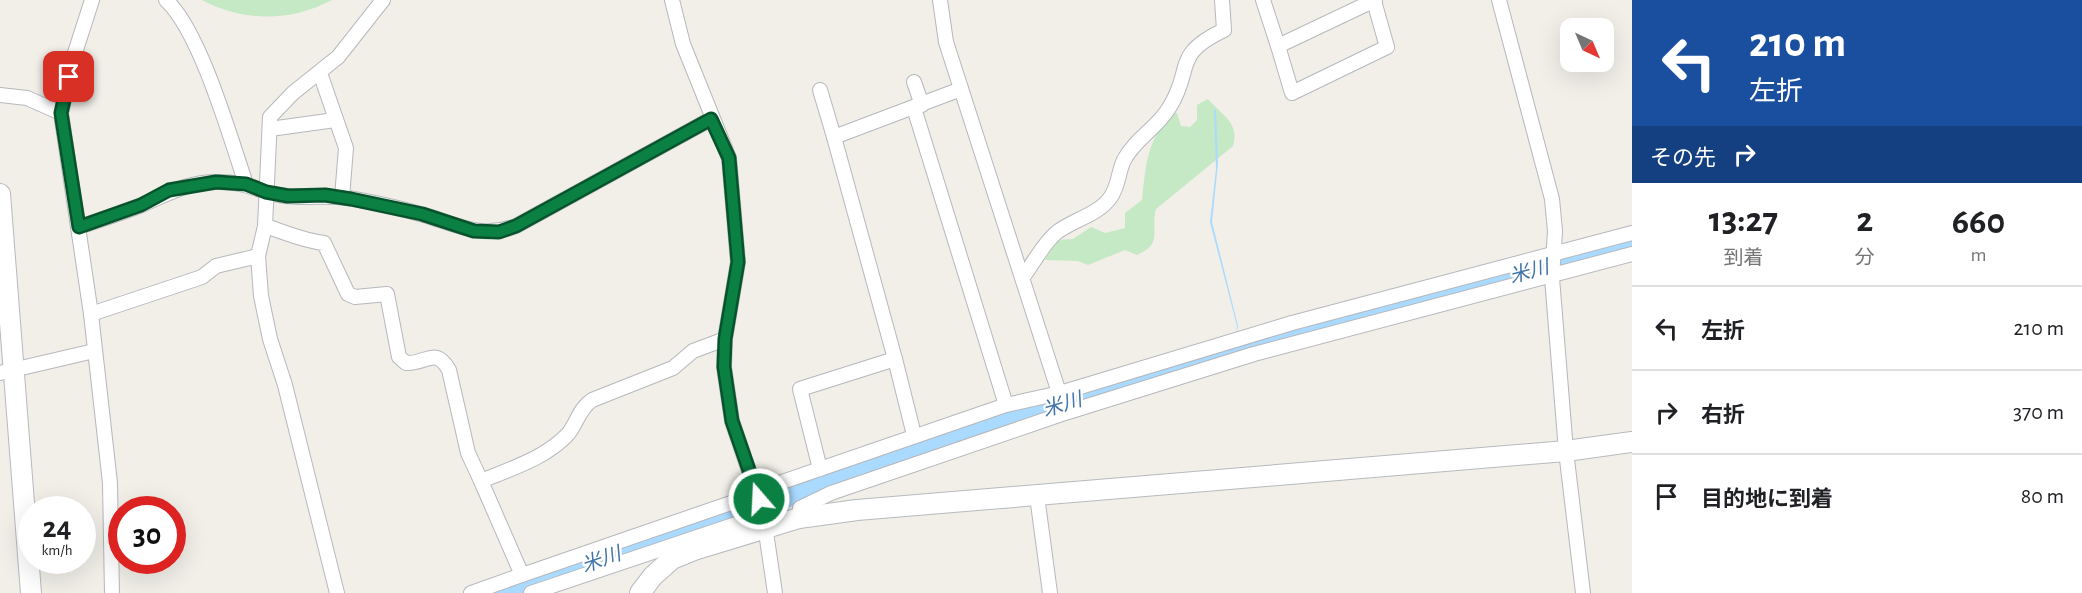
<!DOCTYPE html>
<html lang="ja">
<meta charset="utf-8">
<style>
body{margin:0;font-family:"Alegreya Sans","Noto Sans JP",sans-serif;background:#f2f2f2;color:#202124;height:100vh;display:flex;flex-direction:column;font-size:22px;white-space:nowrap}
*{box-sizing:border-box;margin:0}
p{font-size:20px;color:#757577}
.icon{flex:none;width:33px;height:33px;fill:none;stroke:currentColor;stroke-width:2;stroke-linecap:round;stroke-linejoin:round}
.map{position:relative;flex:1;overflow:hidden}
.side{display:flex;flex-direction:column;background:#fff;width:450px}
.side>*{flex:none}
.guide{background:#1a4fa0;color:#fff;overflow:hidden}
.needle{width:39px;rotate:136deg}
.fabs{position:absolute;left:1560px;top:18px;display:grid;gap:12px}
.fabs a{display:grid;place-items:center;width:54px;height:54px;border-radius:12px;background:#fff;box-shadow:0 6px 24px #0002;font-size:30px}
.speed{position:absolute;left:18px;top:496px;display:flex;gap:12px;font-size:30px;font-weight:700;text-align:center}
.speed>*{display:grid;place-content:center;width:78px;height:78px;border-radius:50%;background:#fff;box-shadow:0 6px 24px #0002;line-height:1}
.speed small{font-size:15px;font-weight:400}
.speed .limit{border:9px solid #d22;background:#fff;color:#111}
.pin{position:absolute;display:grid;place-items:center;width:51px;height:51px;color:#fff;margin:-26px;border-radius:12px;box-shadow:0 3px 9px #0006}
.me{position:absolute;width:66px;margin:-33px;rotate:341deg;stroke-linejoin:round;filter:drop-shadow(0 0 4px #0008)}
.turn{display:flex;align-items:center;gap:21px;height:126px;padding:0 18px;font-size:27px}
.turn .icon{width:78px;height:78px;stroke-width:2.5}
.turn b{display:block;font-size:42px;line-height:51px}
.then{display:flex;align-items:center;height:57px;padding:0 18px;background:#0003;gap:12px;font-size:22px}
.eta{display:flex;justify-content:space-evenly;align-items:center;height:102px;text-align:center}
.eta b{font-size:36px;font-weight:600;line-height:42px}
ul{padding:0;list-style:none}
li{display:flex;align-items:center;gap:18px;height:84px;padding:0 18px;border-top:2px solid #e0e0e0}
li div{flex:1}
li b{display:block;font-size:22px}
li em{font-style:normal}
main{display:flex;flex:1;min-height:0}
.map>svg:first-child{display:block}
.green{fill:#c5e8c5}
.water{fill:#aadaff}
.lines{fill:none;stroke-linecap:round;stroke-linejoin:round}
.river{stroke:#aadaff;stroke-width:22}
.street-casing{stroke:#b5b8bc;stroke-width:16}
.secondary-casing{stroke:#b6babf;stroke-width:22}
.street{stroke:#fff;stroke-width:14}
.secondary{stroke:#fff;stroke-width:20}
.route-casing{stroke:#07532c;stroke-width:15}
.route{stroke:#0b8043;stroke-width:10}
.labels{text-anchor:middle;stroke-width:4.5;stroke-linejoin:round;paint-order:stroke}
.water-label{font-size:20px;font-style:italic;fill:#4174aa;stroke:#fff}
</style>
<main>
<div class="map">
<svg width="1632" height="593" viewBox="0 0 1632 593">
<rect width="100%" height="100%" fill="#f1efe8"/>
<g class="green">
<path d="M202,0H332C290,22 244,22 202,0Z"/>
<path d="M1208,99C1221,115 1240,122 1233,146L1156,209C1150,231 1164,243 1137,255L1125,250L1088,265L1078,261L1045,260L1058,240L1073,239L1091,227L1105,233L1125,228V213L1142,200C1146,163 1147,140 1173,112L1177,113L1181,126L1190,127L1197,120V105Z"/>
</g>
<polygon class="water" points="1214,108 1216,111 1218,163 1212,222 1238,326 1236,336 1237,326 1210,222 1216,169"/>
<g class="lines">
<path class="river" d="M501,593C677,538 849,472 1025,416C1225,351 1428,297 1632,244"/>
<g class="street-casing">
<g id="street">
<polyline points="92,0 73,59 61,113 91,314 110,483 112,593"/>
<path d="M166,0C200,31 230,137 246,184"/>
<polyline points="672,0 683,44 729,158 738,262 725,339 724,367 732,421 763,512 775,593"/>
<polyline points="940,0 946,42 1062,402"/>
<polyline points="1263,0 1278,46 1375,0"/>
<polyline points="1499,0 1552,199 1555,231 1552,278 1566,451 1583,593"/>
<polyline points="1278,46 1292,93 1387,47 1374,1"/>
<polyline points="320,73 346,148 342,197"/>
<polyline points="914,82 922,105"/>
<polyline points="820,90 834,137"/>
<polyline points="0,95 27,98 61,113"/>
<polyline points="914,108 1006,405"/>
<polyline points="270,129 335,120"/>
<path d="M265,226C288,233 300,240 324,243L348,294L355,297L387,294L399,357L406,363C427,364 435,346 449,370L468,453L481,481C510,469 546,458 568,434C577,423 579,409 592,400L673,368L693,351L725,339"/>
<path d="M79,227C99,220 119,214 139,206C166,195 186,182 217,182C240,181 258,190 279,195C302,199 325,195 348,198C373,202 399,208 424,215C458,225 481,239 516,226L711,119"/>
<path d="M1023,277C1033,264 1043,244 1056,233C1072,220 1098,215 1110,198C1119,186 1118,172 1124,160C1135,139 1157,128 1169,108C1194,69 1171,55 1224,30L1222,0"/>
<polyline points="91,314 202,277 216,266 258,256"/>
<polyline points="895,359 834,137 961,89"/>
<polyline points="0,373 94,351"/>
<polyline points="820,469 800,389 895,359 914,435"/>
<polyline points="756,491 1006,405 1060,393 1292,323 1632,233"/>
<polyline points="1037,496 1050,593"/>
<polyline points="799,518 800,508 831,493 1065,413 1254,354 1632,254"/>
<polyline points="522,575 757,494"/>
<polyline points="337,593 285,385 270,339 261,296 258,256 265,226 270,117 293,93 338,57 383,0"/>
<polyline points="471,593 522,575 481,481"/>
<polyline points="531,593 763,515"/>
</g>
</g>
<g class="secondary-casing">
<g id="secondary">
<polyline points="0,194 31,593"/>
<polyline points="640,593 653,576 672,559 694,550 799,518 857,510 1566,451 1632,442"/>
</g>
</g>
<use href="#street" class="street"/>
<use href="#secondary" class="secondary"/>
</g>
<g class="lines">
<g class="route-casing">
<polyline id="route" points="69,77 61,113 79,227 141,205 169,190 216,182 246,184 266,192 288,196 325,195 351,199 422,214 474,231 499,232 516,226 711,119 729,158 738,262 725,339 724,367 732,421 759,499"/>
</g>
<use href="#route" class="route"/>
</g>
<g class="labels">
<g class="water-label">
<text transform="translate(1529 271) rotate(-15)" y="7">米川</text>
<text transform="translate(1062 404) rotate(-17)" y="7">米川</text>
<text transform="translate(601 559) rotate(-19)" y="7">米川</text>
</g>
</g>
</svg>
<div class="fabs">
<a><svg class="needle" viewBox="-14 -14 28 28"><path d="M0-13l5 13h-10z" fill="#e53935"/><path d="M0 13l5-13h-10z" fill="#757577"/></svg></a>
</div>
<div class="speed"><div>24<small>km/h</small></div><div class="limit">30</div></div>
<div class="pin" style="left:69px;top:77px;background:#d93025"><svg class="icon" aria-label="arrive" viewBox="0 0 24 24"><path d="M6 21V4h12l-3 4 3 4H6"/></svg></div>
<svg class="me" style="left:759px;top:499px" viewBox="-20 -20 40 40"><circle r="17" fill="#0b8043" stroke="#fff" stroke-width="3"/><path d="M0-11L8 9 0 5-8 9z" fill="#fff"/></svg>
</div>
<section class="side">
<div class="guide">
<div class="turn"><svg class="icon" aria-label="left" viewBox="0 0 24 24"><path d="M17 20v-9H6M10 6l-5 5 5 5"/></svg><div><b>210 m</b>左折</div></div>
<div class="then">その先<svg class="icon" aria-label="right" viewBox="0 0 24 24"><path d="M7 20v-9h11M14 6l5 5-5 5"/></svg></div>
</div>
<div class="eta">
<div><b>13:27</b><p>到着</p></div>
<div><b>2</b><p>分</p></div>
<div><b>660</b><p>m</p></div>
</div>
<ul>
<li><svg class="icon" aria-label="left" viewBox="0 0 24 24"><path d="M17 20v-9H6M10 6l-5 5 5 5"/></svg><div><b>左折</b></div><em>210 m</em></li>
<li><svg class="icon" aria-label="right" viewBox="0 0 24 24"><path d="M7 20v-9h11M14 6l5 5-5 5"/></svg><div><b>右折</b></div><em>370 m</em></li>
<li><svg class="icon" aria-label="arrive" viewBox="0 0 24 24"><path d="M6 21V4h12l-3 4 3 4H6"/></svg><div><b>目的地に到着</b></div><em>80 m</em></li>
</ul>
</section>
</main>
